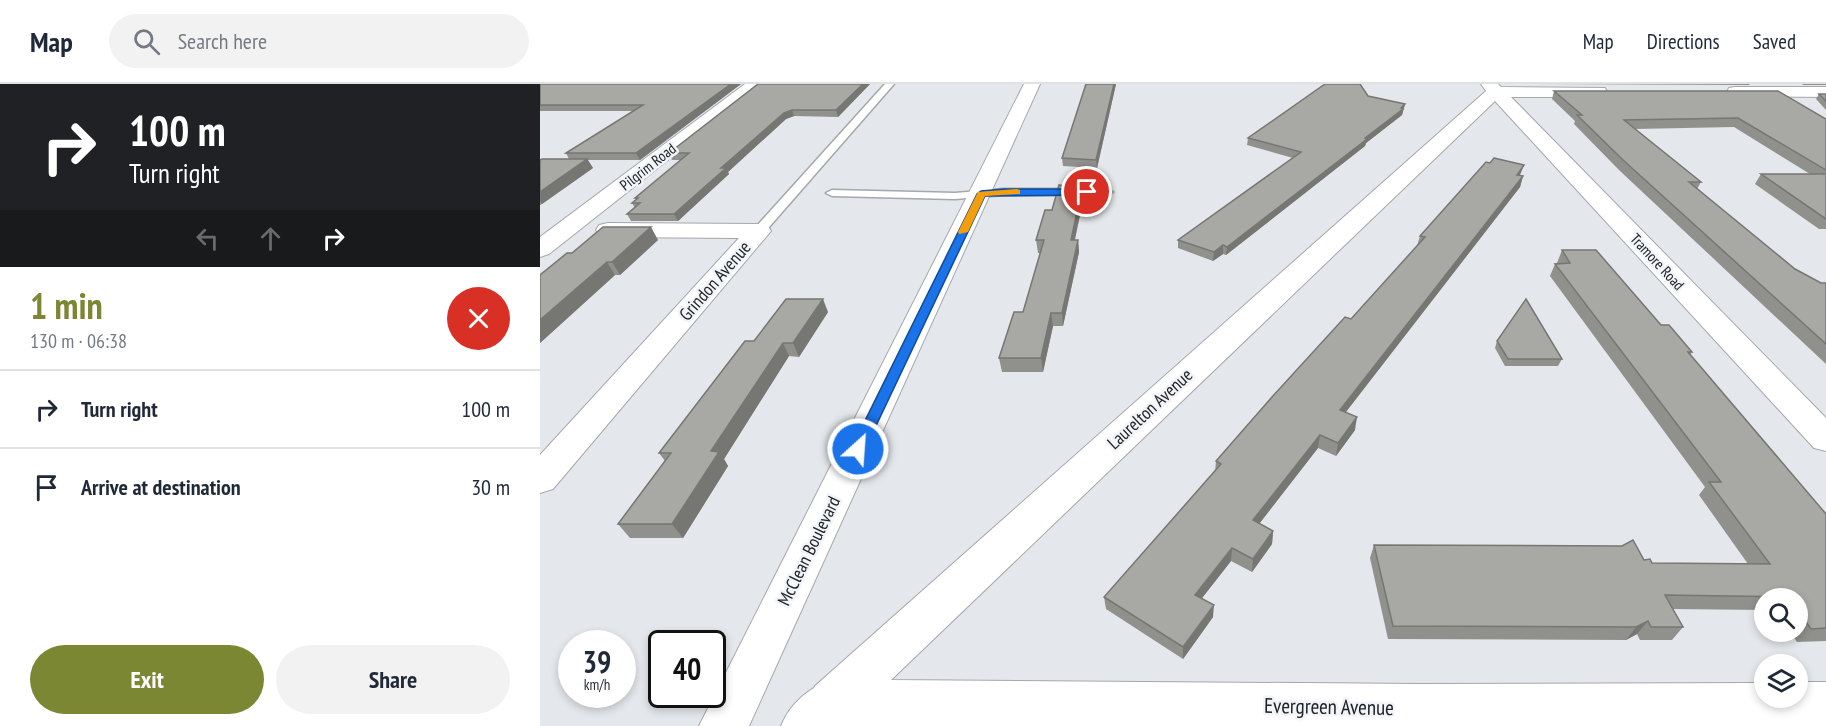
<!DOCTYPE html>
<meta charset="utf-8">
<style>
body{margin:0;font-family:"PT Sans Narrow",sans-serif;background:#f2f2f3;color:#1f2937;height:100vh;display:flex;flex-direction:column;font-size:22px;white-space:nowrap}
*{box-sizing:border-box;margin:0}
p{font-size:20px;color:#747a83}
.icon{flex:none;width:33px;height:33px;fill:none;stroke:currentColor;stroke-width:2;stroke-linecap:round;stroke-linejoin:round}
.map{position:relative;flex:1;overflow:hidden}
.drawer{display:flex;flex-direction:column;background:#fff;width:540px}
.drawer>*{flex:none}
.top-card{background:#202124;color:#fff;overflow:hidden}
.buttons{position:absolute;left:1214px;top:504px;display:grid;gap:12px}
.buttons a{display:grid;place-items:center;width:54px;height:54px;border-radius:50%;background:#fff;box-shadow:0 3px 9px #0003;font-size:30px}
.speed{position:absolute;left:18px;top:546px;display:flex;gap:12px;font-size:30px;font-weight:700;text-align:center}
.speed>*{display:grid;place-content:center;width:78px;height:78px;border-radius:50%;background:#fff;box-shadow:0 3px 9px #0003;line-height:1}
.speed small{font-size:15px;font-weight:400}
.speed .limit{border:3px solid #111;border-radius:9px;background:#fff;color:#111}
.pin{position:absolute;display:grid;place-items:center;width:51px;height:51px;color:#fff;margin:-26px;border:3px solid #fff;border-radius:50%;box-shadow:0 2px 6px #0007}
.me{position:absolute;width:66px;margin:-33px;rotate:26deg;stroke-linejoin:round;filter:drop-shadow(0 0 4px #0008)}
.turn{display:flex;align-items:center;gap:21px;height:126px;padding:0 30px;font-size:27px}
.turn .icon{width:78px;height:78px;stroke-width:2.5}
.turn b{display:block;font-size:42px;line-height:51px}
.lanes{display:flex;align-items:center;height:57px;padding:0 30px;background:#0003;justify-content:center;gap:30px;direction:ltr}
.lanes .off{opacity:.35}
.round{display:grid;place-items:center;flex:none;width:63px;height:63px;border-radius:32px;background:#f2f2f3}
.headline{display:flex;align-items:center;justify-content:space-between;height:102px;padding:0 30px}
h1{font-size:36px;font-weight:700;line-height:45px;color:#7c8734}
.primary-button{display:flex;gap:12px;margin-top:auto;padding:12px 30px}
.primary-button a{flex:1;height:69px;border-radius:36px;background:#7c8734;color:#fff;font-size:24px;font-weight:700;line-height:69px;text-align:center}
.primary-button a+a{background:#f2f2f3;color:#1f2937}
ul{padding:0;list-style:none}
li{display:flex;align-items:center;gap:18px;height:78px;padding:0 30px;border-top:2px solid #e0e1e3}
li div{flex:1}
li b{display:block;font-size:22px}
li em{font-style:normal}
header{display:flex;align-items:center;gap:36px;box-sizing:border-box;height:84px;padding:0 30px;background:#fff;border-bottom:2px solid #e0e1e3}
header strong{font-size:28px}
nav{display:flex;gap:33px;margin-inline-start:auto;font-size:21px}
.search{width:420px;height:54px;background:#f2f2f3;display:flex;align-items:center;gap:15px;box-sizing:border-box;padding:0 21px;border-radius:33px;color:#747a83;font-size:22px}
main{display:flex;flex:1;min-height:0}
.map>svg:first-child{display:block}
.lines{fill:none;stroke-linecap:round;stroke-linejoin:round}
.service-casing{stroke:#a4a8ab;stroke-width:3}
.minor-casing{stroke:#a4a8ab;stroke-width:2}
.tertiary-casing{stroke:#a4a8ab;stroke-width:2}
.service{fill:#fff;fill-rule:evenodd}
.minor{fill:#fff;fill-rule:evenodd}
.tertiary{fill:#fff;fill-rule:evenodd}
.wall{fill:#90918d}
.shaded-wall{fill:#767673}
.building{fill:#a8a9a4;stroke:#767673;stroke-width:1.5}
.route{fill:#1a73e8;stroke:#114b97;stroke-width:1.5}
.slow{fill:#f59e0b}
.labels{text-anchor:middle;stroke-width:5;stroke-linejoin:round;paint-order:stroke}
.far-street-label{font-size:15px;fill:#202223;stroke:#f1f4f8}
.street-label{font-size:18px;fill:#202223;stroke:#f1f4f8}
.near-street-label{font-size:21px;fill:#202223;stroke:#f1f4f8}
</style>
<header>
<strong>Map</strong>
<div class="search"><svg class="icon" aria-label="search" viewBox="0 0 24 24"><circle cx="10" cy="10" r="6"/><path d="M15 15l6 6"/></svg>Search here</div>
<nav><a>Map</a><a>Directions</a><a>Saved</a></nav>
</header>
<main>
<section class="drawer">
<div class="top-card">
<div class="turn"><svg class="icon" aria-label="right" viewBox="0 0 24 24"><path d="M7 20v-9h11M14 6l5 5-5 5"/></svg><div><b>100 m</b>Turn right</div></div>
<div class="lanes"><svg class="icon off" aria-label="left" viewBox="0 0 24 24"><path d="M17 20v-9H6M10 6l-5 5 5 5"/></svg><svg class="icon off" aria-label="ahead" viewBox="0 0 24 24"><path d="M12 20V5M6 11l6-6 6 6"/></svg><svg class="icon" aria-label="right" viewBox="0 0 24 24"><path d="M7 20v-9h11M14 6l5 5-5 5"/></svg></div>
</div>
<div class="headline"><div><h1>1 min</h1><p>130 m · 06:38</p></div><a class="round" style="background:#d93025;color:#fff"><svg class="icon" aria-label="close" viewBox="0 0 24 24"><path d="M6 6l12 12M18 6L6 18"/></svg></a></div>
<ul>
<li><svg class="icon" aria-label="right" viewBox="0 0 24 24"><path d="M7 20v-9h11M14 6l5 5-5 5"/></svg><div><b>Turn right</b></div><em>100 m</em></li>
<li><svg class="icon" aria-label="arrive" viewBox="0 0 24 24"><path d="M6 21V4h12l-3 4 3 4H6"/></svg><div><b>Arrive at destination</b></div><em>30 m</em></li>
</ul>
<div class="primary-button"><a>Exit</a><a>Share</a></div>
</section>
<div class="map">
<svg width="1286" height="642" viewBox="0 0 1286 642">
<rect width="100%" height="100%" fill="#e4e7eb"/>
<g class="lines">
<g class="service-casing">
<g id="service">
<polygon points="345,0 354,0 223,150 215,150 215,144"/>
<polygon points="464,105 567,105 573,108 567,111 464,111 415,115 292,112 286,109 292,106 415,109"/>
</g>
</g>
<g class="minor-casing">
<g id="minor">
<polygon points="205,0 224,0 9,170 0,173 0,153"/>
<polygon points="941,0 958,0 961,3 1065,4 1067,8 1065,12 1059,13 971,13 1286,334 1286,367 1274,364 955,17 351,596 879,600 1224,599 1224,614 1257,614 1257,598 1286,598 1286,642 291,642 275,636 268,619 275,602 946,7"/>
<polygon points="1195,3 1286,3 1286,13 1189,12 1187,8 1189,4"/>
<polygon points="68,139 219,140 228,142 231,147 13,405 0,409 0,371 199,154 68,153 59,151 56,146 59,141"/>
</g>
</g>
<g class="tertiary-casing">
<g id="tertiary">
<polygon points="484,0 500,0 209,642 159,642"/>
<path d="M292,595L309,602L316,619L309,636L302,642H241C251,618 268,605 292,595Z"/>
</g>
</g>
<use href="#service" class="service"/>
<use href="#minor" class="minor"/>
<use href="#tertiary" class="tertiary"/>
</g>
<g class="wall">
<polygon points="0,0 201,0 100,76 48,76 53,84 2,120 0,121 0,76 29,75 26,69 94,27 0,27"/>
<polygon points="218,0 330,0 298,33 254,32 246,35 188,88 189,90 138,137 91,137 87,130 95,124 92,119 96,116 95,114 141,76 132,76 129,69"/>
<polygon points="546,0 576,0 557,84 523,82 522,74"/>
<polygon points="995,0 1210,0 1209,1"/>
<polygon points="1262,0 1286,0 1286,1 1263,1"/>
<polygon points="1014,7 1286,35 1286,145 1279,145 1215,100 1221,90 1270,90 1194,43 1095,45 1161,98 1157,105 1255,185 1281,199 1286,199 1286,280 1079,86 1034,40 1035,37 1012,15"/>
<polygon points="1279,10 1286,10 1286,26 1276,15"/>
<polygon points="828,12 865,20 862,31 826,59 825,62 686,171 683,170 673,177 638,164 638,156 753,74 707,61 708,54"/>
<polygon points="980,91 983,92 980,103 806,328 815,346 796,372 778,364 719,440 733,447 732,460 712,488 691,477 662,514 673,533 643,575 566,525 564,513 675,388 676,377 811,235 877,162 880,152"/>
<polygon points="543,116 535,156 538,156 539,168 523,242 513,242 503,288 462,288 459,274 483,228 500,169 498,169 496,156"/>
<polygon points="118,156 80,191 75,191 0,259 0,191 32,169"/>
<polygon points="1022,166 1121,241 1152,268 1150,271 1286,430 1286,557 1257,558 1250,548 1257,548 1257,514 1224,514 1224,526 1132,525 1143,543 1132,556 1100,556 1097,550 1086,556 848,555 830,474 834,461 1104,476 1112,479 1208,480 1159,411 1165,403 1010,192 1015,180 1017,179"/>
<polygon points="288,228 259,273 249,272 184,375 188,382 143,454 90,454 78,440 125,377 119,369 214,257"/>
<polygon points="957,257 1022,275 1018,282 965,282 955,264"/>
</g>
<g class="shaded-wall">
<polygon points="191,0 201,0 100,76 96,69"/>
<polygon points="323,0 330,0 298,33 296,26"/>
<polygon points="574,0 576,0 557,84 556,76"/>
<polygon points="865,20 862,31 826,59 825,62 686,171 687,163 825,54"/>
<polygon points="252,26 254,32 246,35 188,88 189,90 138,137 134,130 181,84 244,29"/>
<polygon points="47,75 53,84 2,120 0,117 0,108"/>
<polygon points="984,81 980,91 977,91"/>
<polygon points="983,92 980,103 798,338 800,326"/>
<polygon points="542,104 543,116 532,168 531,156"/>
<polygon points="111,143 118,156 80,191 72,178"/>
<polygon points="538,156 539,168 523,242 522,229"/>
<polygon points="683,161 683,170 673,177 674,168"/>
<polygon points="67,178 75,191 0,259 0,236"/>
<polygon points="283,215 288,228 259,273 253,259"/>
<polygon points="511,229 513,242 503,288 501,274"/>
<polygon points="243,259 249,272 184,375 188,382 143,454 132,440 171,367"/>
<polygon points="817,333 815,346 796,372 798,359"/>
<polygon points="780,351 778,364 712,449 713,436"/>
<polygon points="733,447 732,460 712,488 713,475"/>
<polygon points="692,464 691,477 655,523 655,511"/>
<polygon points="674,521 673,533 643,575 643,563"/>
<polygon points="1108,537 1097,550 1086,556 1096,543"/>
</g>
<g class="building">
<polygon points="0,0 191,0 96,69 26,69 103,21 0,21"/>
<polygon points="218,0 323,0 296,26 252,26 244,29 181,84 186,84 134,130 87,130 100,119 92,119 98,114 95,114 149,69 129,69"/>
<polygon points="546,0 574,0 556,76 522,74"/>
<polygon points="785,0 820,0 828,12 865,20 861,24 863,25 825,54 827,55 687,163 683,161 674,168 638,156 761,68 708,54"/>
<polygon points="1014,7 1238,7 1286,35 1286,86 1198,34 1084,36 1161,98 1149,98 1255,185 1281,199 1286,199 1286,260 1083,76 1037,31 1042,31"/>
<polygon points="1279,10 1286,10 1286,17"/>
<polygon points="954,74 984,81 977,91 983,92 800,326 817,333 798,359 780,351 713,436 733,447 713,475 692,464 655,511 674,521 643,563 564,513 681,380 676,377 732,313 805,233 811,235 885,153 880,152 946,78 950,79"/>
<polygon points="2,75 47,75 0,108 0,76"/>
<polygon points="1221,90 1286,90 1286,135"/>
<polygon points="519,101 542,104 531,156 538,156 522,229 511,229 501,274 459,274 474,228 483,228 504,156 496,156 505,126 512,126"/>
<polygon points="63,143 111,143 72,178 67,178 0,236 0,191 27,169 32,169"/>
<polygon points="1022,166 1056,166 1121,241 1129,241 1152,268 1148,268 1286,430 1286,544 1271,545 1257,525 1257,514 1249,514 1248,513 1125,511 1143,543 1111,543 1108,537 1096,543 853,542 834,461 1082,462 1093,456 1104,476 1110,475 1112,479 1230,480 1169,398 1181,398 1015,180 1030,179"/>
<polygon points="246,215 283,215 253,259 243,259 171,367 179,368 132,440 78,440 131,369 119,369 205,257 214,257"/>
<polygon points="986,215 1022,275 968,275 957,257"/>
</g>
<polygon class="route" points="464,105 547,105 551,108 547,111 445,112 325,365 323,369 313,369 311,365 437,110 441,107"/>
<polygon class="slow" points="477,105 480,106 480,110 445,112 428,148 419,150 418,148 438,108"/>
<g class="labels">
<g class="far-street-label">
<text transform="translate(108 83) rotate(-38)" y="5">Pilgrim Road</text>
<text transform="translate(1117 178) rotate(47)" y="5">Tramore Road</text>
</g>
<g class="street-label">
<text transform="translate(175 197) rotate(-49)" y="6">Grindon Avenue</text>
<text transform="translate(610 325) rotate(-43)" y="6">Laurelton Avenue</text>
<text transform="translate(269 467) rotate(-64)" y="6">McClean Boulevard</text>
</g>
<g class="near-street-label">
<text transform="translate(789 623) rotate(1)" y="7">Evergreen Avenue</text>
</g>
</g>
</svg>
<div class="buttons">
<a><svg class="icon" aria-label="search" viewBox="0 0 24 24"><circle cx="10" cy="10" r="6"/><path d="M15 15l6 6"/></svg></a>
<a><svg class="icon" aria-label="layers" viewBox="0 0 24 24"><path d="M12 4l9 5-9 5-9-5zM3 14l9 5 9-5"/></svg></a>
</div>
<div class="speed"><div>39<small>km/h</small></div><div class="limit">40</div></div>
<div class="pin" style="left:547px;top:108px;background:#d93025"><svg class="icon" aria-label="arrive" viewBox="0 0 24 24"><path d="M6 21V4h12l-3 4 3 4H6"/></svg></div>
<svg class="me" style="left:318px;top:365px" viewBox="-20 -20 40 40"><circle r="17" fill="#1a73e8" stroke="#fff" stroke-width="3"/><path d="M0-11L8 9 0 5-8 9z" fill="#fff"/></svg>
</div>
</main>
